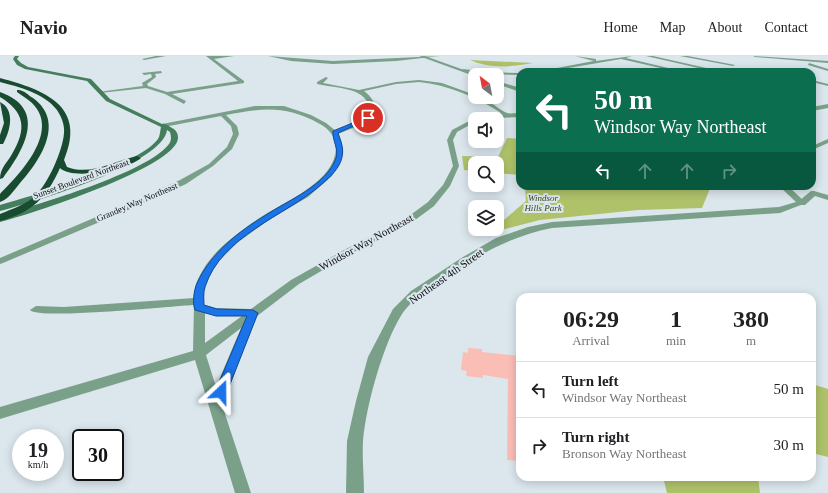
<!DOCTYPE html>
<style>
body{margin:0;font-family:Georgia,serif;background:#f2f2f2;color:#202124;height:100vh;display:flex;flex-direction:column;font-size:15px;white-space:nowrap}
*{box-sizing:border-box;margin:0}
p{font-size:13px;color:#757577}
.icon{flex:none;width:22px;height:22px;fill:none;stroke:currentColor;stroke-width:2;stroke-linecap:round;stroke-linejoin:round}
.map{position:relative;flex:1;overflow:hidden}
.sheet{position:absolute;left:516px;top:237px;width:300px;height:188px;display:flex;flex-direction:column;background:#fff;border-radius:12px;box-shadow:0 2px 10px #0003}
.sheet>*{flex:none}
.hud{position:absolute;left:516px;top:12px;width:300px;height:122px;border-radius:12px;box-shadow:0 2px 10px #0003;background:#0b6e4f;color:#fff;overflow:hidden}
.needle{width:26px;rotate:328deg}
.fabs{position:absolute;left:468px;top:12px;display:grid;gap:8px}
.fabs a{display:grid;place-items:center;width:36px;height:36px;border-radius:8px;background:#fff;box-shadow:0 2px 10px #0003;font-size:20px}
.speed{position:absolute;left:12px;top:373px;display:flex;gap:8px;font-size:20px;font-weight:700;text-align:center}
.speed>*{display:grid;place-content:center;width:52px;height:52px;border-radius:50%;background:#fff;box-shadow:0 2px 10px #0003;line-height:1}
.speed small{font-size:10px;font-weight:400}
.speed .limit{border:2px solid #111;border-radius:6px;background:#fff;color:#111}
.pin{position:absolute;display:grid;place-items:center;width:34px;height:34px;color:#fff;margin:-17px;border:2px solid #fff;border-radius:50%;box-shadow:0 1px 4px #0007}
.me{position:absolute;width:44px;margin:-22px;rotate:23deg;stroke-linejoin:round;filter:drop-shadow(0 0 3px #0008)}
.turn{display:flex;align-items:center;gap:14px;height:84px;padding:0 12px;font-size:18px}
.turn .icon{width:52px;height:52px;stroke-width:2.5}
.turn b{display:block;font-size:28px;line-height:34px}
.lanes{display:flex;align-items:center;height:38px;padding:0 12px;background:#0003;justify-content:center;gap:20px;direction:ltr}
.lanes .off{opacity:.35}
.eta{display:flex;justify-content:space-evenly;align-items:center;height:68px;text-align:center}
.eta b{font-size:24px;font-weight:700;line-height:28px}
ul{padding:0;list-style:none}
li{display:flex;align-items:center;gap:12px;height:56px;padding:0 12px;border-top:1px solid #e0e0e0}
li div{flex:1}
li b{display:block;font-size:15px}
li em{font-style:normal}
header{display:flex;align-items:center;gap:24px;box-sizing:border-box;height:56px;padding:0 20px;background:#fff;border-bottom:1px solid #e0e0e0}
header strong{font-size:19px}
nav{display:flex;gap:22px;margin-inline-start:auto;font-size:14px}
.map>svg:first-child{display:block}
.green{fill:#afc26a}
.building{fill:#fbbeb7}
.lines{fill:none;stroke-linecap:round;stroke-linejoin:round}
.minor{fill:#7ba089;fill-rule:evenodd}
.tertiary{fill:#7ba089;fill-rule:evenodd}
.secondary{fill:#457e5d;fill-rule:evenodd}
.motorway{fill:#184b30;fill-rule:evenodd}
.route{fill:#1a73e8;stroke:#114b97}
.labels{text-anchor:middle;stroke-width:4;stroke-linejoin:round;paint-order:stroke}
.far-street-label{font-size:9px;fill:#0b0e11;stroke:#dbe6ed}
.far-park-label{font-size:9px;font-style:italic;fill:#3a421c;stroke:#dbe6ed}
.street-label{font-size:11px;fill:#0b0e11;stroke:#dbe6ed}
</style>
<header>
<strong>Navio</strong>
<nav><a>Home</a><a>Map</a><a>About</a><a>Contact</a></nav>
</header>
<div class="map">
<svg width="828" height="437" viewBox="0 0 828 437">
<rect width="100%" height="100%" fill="#dbe6ed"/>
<g class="green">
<path d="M470,4L533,7C512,11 490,13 470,4Z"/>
<polygon points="507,82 520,83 520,119 497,117 497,107 475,107 475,115 464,114 462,100 498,101"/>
<polygon points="525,130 711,130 702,152 638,154 540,164 489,177 497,173 497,170 526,145"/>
<polygon points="812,328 828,333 828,401 812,397"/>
<polygon points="663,421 758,421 760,437 667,437"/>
</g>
<polygon class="building" points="468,292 482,293 482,296 520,300 520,405 507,404 508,323 483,319 483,322 466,320 467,315 461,314 463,296 468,297"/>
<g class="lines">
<g class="minor">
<polygon points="156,0 166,0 144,4 142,3"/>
<polygon points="206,0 234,0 214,3 244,25 244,27 172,38 186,45 184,48 165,38 146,32 100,37 98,36 143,30 142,27 152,21 151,18 144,19 142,17 161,15 162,17 155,18 156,21 147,28 148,30 167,36 238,25"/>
<polygon points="268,0 333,5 440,0 396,5 333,8 291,5"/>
<polygon points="575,0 596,3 596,5 632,0 626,2 685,16 678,16 621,3 545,16 536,16 594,5"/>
<polygon points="646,0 653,0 724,16 716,16"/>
<polygon points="680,0 688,0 735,9 733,10"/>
<polygon points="753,0 828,5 828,7 755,1"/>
<polygon points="809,7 828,13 828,15 808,9"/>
<polygon points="463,13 487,16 520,17 520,19 487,18 462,15"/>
<path d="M326,21L328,22L323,27L359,34L396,26L419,24L442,27L475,39V41C487,41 496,52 507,57C511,58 516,57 520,57V61L475,63V66L457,76L453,84L459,110L450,130L434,150L411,167L352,197L299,228L257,260L222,349L251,437H235L195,304L0,363V351L193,295L194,249C173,250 38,264 30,254L36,250L64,251L194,242C194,219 214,196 232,182C242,174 253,166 264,159C288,144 335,125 336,92C336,81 329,73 320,68C286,49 262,52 226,59L237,70L239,78L232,93L213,110L186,128L149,145L3,207L0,208V202L143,141L180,124L209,108L227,91L233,78L231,70L221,60L164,71L161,69L162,68L255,50H284L311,59L326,67L336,75L359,66L371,57C368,30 338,33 317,28V26ZM419,26C448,29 477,41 501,57L473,63L452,74L447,84L453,110L443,129L428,146L405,163L346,193L291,224L251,253L216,252L204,249V233L211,217L219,205L237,187L270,163L308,141L332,120L342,102V88L338,78L363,68L377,57C375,47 372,41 364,35L396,28ZM205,256L216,260H242L205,287ZM241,272L216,331L206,299Z"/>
<polygon points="812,24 828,28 828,30 812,26"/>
<polygon points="828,48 828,52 812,55 812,51"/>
<polygon points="828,83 828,87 812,94 812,90"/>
<polygon points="811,135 814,135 828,139 828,144 815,140 805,149 799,149 799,145"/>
</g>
<g class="tertiary">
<polygon points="419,0 425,0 478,19 474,20"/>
<polygon points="497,25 520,32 520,36 497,28"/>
<path d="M779,130H788L806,147L780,157L552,172C517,179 488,193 459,213C440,226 415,239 402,258C383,288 366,350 363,385C362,402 364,420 364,437H346L347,385L356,345L368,301L393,253L411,235L463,201L496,182L528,171L552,166L779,151L796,146Z"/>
</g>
<path class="secondary" d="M15,0H19L17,3L21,7L28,11L91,23L110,43L162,68C166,67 168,70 172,72C176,74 178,77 178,82C177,111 28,159 0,166V160C38,148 147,117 169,88C172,84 171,80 170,76L167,74C163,108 31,147 0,155V149C34,139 138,110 158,83C160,80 160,75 161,71L106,45L87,25L25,13L17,9L13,3Z"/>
<g class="motorway">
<path d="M0,22C45,34 87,50 64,104L67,111C90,120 115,105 137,100L141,102C129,113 73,125 60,112C47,141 32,157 0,165V158C12,153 25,149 35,140C48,128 63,94 64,77C65,69 61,60 57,54C44,37 19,31 0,26Z"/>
<path d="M17,34C23,33 28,39 33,42C66,66 40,105 20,127C15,133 8,144 0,146V138C20,118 61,75 32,47C28,43 22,40 17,36Z"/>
<path d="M0,36C48,53 24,94 3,122L0,123C0,112 7,107 12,98C27,73 25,56 0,41Z"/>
<path d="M0,46C16,54 10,76 3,88H0V79L4,67Z"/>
</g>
</g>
<path class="route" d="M367,61L371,62L338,77C341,85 344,93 342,101C340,112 330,121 322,128C284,161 222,179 205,231C203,237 204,244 204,249L217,253L253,254L258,257L227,336L225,339H217L215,336L247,260H216L195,254C192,247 194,234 197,227C211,197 238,176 266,159C287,145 327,129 336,102C339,93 332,84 333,75Z"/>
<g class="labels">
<g class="far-street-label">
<text transform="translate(81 123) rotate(-20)" y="3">Sunset Boulevard Northeast</text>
<text transform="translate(137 146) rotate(-23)" y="3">Grandey Way Northeast</text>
</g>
<g class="far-park-label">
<text x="543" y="145">Windsor<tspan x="543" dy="10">Hills Park</tspan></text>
</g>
<g class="street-label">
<text transform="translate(366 186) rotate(-29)" y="4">Windsor Way Northeast</text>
<text transform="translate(446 220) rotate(-35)" y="4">Northeast 4th Street</text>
</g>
</g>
</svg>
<div class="fabs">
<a><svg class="needle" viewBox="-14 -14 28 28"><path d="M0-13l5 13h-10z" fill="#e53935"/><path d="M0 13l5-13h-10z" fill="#757577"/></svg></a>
<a><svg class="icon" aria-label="sound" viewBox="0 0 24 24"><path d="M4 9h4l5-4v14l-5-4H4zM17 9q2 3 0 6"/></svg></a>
<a><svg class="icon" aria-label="search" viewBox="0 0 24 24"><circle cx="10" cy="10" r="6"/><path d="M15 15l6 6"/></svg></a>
<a><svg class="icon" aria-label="layers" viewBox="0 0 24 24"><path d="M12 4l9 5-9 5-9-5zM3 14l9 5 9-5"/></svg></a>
</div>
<div class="speed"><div>19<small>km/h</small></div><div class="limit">30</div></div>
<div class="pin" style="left:368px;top:62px;background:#d93025"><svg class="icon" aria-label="arrive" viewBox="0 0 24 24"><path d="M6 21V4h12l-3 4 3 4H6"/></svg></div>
<svg class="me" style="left:221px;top:336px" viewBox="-20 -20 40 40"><path d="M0-17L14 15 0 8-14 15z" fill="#1a73e8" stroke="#fff" stroke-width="4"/></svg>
<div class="hud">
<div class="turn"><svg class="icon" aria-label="left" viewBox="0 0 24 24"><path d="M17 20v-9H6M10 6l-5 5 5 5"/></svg><div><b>50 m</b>Windsor Way Northeast</div></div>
<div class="lanes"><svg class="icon" aria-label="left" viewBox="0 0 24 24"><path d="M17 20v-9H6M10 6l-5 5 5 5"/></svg><svg class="icon off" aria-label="ahead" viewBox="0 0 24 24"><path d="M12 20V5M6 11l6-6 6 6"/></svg><svg class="icon off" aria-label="ahead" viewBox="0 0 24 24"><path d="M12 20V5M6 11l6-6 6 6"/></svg><svg class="icon off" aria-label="right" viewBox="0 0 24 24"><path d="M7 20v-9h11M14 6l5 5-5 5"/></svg></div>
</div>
<section class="sheet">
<div class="eta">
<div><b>06:29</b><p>Arrival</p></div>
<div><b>1</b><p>min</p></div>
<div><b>380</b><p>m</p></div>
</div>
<ul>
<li><svg class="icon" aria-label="left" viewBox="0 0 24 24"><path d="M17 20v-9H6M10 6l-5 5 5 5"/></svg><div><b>Turn left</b><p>Windsor Way Northeast</p></div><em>50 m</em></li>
<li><svg class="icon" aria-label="right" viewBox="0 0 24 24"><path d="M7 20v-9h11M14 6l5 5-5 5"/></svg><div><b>Turn right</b><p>Bronson Way Northeast</p></div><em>30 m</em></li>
</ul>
</section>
</div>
